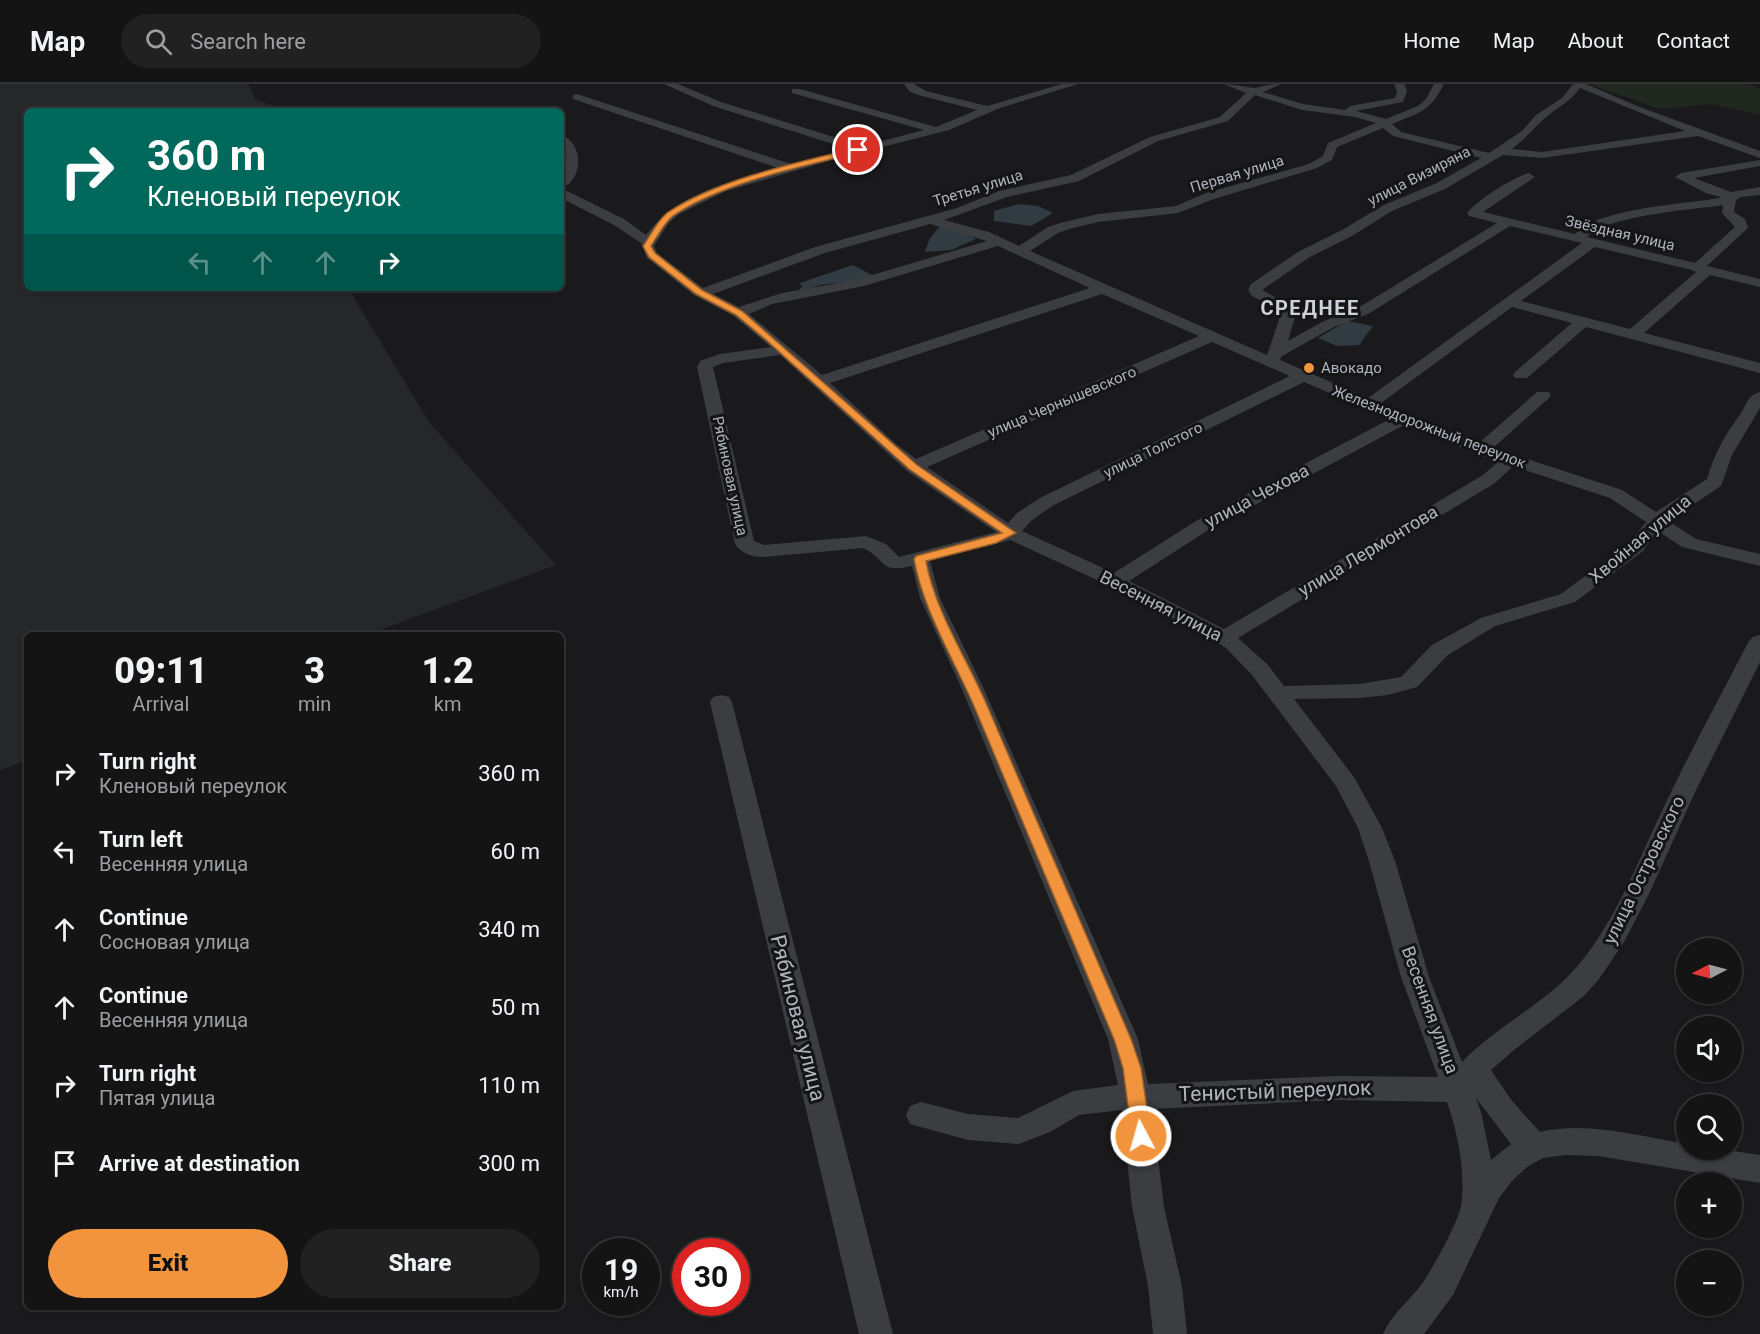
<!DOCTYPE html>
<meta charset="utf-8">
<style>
body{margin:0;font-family:Roboto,sans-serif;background:#212122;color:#f1f3f6;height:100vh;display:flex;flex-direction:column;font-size:22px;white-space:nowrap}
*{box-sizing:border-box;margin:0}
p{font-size:20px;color:#9d9ea0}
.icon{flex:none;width:33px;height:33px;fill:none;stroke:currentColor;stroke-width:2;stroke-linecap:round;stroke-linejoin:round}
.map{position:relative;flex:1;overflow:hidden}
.drawer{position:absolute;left:24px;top:548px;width:540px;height:678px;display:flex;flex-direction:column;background:#141415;border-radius:9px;box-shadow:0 2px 4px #0004,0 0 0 2px #333334}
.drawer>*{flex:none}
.top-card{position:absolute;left:24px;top:24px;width:540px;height:183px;border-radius:9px;box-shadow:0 2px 4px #0004,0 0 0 2px #333334;background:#00695c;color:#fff;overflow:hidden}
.needle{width:39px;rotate:264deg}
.fabs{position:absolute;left:1676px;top:854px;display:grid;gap:12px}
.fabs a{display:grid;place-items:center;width:66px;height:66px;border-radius:50%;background:#141415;box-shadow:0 2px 4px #0004,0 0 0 2px #333334;font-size:30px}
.speed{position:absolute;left:582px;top:1154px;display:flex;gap:12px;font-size:30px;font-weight:700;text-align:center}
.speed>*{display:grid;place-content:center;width:78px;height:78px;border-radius:50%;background:#141415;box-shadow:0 2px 4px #0004,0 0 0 2px #333334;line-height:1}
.speed small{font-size:15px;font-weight:400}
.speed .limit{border:9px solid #d22;background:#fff;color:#111}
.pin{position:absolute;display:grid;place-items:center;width:51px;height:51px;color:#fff;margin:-26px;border:3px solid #fff;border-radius:50%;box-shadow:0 2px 6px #0007}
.me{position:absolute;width:66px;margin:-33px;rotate:354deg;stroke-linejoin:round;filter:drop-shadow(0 0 4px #0008)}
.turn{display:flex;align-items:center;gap:21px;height:126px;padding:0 24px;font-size:27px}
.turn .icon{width:78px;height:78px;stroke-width:2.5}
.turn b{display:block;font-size:42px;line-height:51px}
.lanes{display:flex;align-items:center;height:57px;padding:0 24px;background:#0003;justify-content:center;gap:30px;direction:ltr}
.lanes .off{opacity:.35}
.eta{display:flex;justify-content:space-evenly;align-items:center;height:102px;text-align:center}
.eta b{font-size:36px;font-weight:800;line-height:42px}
.primary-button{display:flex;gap:12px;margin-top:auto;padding:12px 24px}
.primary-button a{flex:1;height:69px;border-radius:36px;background:#f1943d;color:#111;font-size:24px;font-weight:800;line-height:69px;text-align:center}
.primary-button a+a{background:#212122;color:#f1f3f6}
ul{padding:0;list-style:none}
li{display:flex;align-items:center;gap:18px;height:78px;padding:0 24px}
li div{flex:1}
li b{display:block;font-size:22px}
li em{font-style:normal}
header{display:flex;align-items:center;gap:36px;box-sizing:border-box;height:84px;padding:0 30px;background:#141415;border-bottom:2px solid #333334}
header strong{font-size:28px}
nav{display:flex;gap:33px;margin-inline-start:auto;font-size:21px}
.search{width:420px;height:54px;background:#212122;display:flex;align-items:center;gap:15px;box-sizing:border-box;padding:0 21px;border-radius:33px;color:#9d9ea0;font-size:22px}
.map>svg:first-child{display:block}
.built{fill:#262729}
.green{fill:#202820}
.water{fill:#303c41}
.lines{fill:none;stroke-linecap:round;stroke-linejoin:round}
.minor{fill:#3b3d41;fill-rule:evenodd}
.route{fill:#f1943d;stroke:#9d6028;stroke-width:1.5}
.poi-dot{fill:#f1943d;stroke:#151517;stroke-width:2}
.labels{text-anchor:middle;stroke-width:6;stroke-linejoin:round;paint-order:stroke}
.far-street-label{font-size:15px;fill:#adb4bc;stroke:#151517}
.far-poi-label{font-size:15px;fill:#adb4bc;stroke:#151517;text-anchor:start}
.street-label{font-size:18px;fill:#adb4bc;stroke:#151517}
.far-district-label{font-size:20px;font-weight:bold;letter-spacing:1.5px;fill:#ced2d8;stroke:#151517}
.near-street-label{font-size:21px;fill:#adb4bc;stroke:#151517}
</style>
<header>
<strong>Map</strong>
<div class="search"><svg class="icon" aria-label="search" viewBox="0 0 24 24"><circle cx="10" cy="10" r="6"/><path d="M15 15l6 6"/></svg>Search here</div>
<nav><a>Home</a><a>Map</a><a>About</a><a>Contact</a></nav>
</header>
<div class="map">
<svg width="1760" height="1250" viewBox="0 0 1760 1250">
<rect width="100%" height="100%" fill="#1a1a1c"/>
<polygon class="built" points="0,0 248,0 255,15 287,27 27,27 27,204 348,204 429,338 556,481 369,550 27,550 27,676 0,686"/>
<polygon class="green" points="1588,0 1748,0 1760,5 1760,31 1712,20 1660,25"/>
<g class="water">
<polygon points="1019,120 1038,122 1053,129 1031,142 994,137 994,127"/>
<polygon points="955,142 976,155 951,166 925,168 930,154 939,143"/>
<path d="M853,181L872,191C866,193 860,196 853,197C837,201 821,197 806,207L799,206L802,203L800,199Z"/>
<polygon points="1347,237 1373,242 1359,261 1337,262 1318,254"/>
</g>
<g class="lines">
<g class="minor">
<path d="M664,0H678L721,18L863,62L924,46L792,9V5H800L936,43L977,26L918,11L909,7L904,0H914L926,7L987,22L1062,0H1078L1000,24L949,46L832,76L726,107L679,130L668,140L654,162L657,169L703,204L815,163L957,124L999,107L1071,91L1150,53L1220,33L1246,9L1224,0C1233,0 1250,4 1255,4C1264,2 1271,0 1281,0L1263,8L1303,20L1345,26L1350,22L1395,14L1397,7L1394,0H1404L1407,7L1403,18L1356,27L1386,35L1418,22L1426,15L1434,0H1444C1429,29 1420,28 1392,40L1401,48L1489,69L1522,47L1536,31L1562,14L1573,0H1586L1637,22L1760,67V74L1698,52L1542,74L1503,71L1445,105L1392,127L1352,152L1308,174L1262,206L1297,225L1288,257L1324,237L1358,224L1497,139L1469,132L1467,129C1479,115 1511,94 1529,89L1535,93L1483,128L1575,150C1599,124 1685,120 1720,114L1721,113L1706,109L1675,93L1681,89L1760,76V82L1694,94L1731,108L1760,103V111L1741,113L1736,116L1734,128L1745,135L1748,144L1707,182L1760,195V203L1710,191L1644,249L1760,279V289L1586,243L1527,294H1515L1513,291L1515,288L1572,239L1512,223L1381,319L1479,359L1537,308H1549L1551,311L1549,314L1493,364L1622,406L1656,428L1707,395C1715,369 1723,354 1739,332C1746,323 1747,311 1760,308V324L1732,371L1721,402L1668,437L1696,455L1760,470V482L1682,463L1658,447L1643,467L1575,518L1495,542L1448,571L1417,603L1388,611L1360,614L1294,615L1354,693L1382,744L1395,777L1429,893L1462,978C1497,941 1548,919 1580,879C1617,834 1637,779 1662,727C1689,669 1720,613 1749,557L1753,553L1760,551V578L1696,706L1649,810L1624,858L1599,895L1584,912L1514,966L1491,986L1512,1017L1540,1048C1587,1037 1639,1052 1686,1060V1065H1720L1760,1071V1099L1598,1072L1566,1071L1543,1074L1527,1083L1512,1097L1499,1114L1453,1211L1424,1250H1383C1391,1231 1409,1217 1422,1200C1432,1185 1458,1139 1461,1122C1466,1090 1458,1049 1447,1018L1338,1016L1152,1025L1164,1123L1182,1202L1187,1250H1153L1148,1202L1132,1123L1122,1026L1079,1031L1050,1048L1019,1060L968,1056L910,1040L906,1031L910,1022L921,1018L968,1030L1018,1034L1073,1007L1118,1001L1108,955L961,603L920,514L912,482C879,490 888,476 863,464L764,473C752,473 742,470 735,460L697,283L700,277L720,270L771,263L734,232L694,211L647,174L641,159L614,141L561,114V105L565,106L624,135L646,151C677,109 730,98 778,84L573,15V11L577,10L791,80L849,65L713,22ZM1580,4L1685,47L1542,68L1512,65C1524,56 1533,45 1544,35C1557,23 1568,20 1580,4ZM1255,11L1302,26L1355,33L1376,39L1328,59L1323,72L1309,80L1206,109L1176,122L1098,130L1060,139L1048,143L1019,162L989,148L944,136L1007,113L1079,97L1158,57L1228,37ZM1383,44L1393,52L1481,74L1437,99L1384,121L1342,146L1298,168L1251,200L1248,206L1252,212L1282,227L1267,271L1030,167L1058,149L1069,145L1098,138L1178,129L1214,115L1317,84L1332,76L1337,63ZM1723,121L1722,129L1735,143L1695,179L1587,153C1609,131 1691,126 1723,121ZM930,140L987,157L855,196L782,209L739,223L713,210L825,169ZM1510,142L1582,159L1368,314L1280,276L1282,272L1334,243L1368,230ZM998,162L1090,204L822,291L749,230L772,220L864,202ZM1595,163L1692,186L1696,188L1630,245L1521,217ZM1102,210L1199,252L916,375L896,360L830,299ZM1212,258L1290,292L1040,414L1017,429L1008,439L927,383ZM780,271L907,387L996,448L899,473L886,460L866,452L764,461L754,457L713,283L723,279ZM1304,298L1390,335L1196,437L1114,489L1022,447L1031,437L1052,422ZM1404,341L1498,378L1483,391L1224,545L1129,497L1210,445ZM1513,382L1610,414L1646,438L1629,459L1561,510L1481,534L1432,561L1401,593L1360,600L1284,602L1268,581L1238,554L1495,399ZM1010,456L1108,501L1207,552L1226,564L1252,591L1336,702L1358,744L1369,777L1401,893L1438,993L1338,992L1148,1000L1138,955L983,603L940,514L930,477ZM1476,1014L1511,1060L1491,1076L1481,1028Z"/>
<path d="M561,51C584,58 584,97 561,104C561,89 573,72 561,59Z"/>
<polygon points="721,611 729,613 732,618 893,1250 859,1250 710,618 713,613"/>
</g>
</g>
<path class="route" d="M858,64L861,68C804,82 721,99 673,132C664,139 657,153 651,162L655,169L702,206L742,227L917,381L1016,449L996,459L926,477C935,527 966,573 986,619C1034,731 1083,843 1131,955L1141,984L1151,1052L1148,1057L1141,1060L1135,1057L1132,1052L1123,984L1114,955C1067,844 1020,733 974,622C953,574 923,526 914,475L916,472L1002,449L909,385L765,255L736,231L696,210L649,173L643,162C650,152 658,136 667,129C718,95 799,78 858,64Z"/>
<circle class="poi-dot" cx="1309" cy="284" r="6"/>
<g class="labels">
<g class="far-street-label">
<text transform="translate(1237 90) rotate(-17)" y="5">Первая улица</text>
<text transform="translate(1419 92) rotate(-27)" y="5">улица Визиряна</text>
<text transform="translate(978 104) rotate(-17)" y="5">Третья улица</text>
<text transform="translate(1620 149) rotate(13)" y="5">Звёздная улица</text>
<text transform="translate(1062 318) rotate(-23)" y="5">улица Чернышевского</text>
<text transform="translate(1429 343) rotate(21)" y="5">Железнодорожный переулок</text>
<text transform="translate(1153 366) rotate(-26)" y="5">улица Толстого</text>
<text transform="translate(730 392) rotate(78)" y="5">Рябиновая улица</text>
</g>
<g class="far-poi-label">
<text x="1321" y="289">Авокадо</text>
</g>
<g class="street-label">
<text transform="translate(1257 412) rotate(-28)" y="6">улица Чехова</text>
<text transform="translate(1640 455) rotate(-40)" y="6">Хвойная улица</text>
<text transform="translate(1368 467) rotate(-31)" y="6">улица Лермонтова</text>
<text transform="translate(1161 522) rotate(27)" y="6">Весенняя улица</text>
<text transform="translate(1644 786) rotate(-64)" y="6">улица Островского</text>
<text transform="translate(1430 926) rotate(70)" y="6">Весенняя улица</text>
</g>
<g class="far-district-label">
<text x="1310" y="231">СРЕДНЕЕ</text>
</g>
<g class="near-street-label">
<text transform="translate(798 934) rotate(76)" y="7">Рябиновая улица</text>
<text transform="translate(1275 1007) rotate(-2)" y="7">Тенистый переулок</text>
</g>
</g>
</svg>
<div class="fabs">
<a><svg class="needle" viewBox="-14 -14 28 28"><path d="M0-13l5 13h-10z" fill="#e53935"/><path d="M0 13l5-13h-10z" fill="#9d9ea0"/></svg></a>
<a><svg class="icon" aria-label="sound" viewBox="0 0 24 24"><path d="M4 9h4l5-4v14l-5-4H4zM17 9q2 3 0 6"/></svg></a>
<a><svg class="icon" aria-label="search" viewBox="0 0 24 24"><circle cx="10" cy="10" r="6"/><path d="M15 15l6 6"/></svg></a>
<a>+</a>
<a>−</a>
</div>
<div class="speed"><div>19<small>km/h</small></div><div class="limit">30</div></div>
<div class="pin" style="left:858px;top:66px;background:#d93025"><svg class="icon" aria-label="arrive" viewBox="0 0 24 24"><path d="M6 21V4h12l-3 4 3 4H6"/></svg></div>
<svg class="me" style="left:1141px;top:1052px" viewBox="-20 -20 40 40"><circle r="17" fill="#f1943d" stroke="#fff" stroke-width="3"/><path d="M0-11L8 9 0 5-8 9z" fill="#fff"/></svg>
<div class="top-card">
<div class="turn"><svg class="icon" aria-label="right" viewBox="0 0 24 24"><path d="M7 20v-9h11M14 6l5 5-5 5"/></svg><div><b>360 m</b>Кленовый переулок</div></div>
<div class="lanes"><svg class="icon off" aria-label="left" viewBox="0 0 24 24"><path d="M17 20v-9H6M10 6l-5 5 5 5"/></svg><svg class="icon off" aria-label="ahead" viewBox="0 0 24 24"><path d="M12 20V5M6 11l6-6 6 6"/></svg><svg class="icon off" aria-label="ahead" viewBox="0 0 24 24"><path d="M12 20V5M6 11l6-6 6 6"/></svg><svg class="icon" aria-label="right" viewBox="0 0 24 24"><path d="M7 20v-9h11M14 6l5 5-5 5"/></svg></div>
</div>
<section class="drawer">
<div class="eta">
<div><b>09:11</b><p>Arrival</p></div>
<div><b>3</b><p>min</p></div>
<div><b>1.2</b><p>km</p></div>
</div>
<ul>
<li><svg class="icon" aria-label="right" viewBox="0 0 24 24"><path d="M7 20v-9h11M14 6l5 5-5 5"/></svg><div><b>Turn right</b><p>Кленовый переулок</p></div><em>360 m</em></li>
<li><svg class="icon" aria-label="left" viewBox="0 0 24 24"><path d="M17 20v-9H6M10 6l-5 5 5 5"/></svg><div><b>Turn left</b><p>Весенняя улица</p></div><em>60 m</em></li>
<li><svg class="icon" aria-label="ahead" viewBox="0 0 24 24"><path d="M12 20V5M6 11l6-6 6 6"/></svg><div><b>Continue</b><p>Сосновая улица</p></div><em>340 m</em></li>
<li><svg class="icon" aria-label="ahead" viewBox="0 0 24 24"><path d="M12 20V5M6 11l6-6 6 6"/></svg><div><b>Continue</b><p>Весенняя улица</p></div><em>50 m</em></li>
<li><svg class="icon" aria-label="right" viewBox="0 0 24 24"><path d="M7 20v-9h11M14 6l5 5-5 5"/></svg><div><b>Turn right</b><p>Пятая улица</p></div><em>110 m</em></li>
<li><svg class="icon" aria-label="arrive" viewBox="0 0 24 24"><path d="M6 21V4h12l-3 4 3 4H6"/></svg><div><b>Arrive at destination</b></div><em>300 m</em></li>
</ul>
<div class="primary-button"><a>Exit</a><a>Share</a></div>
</section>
</div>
